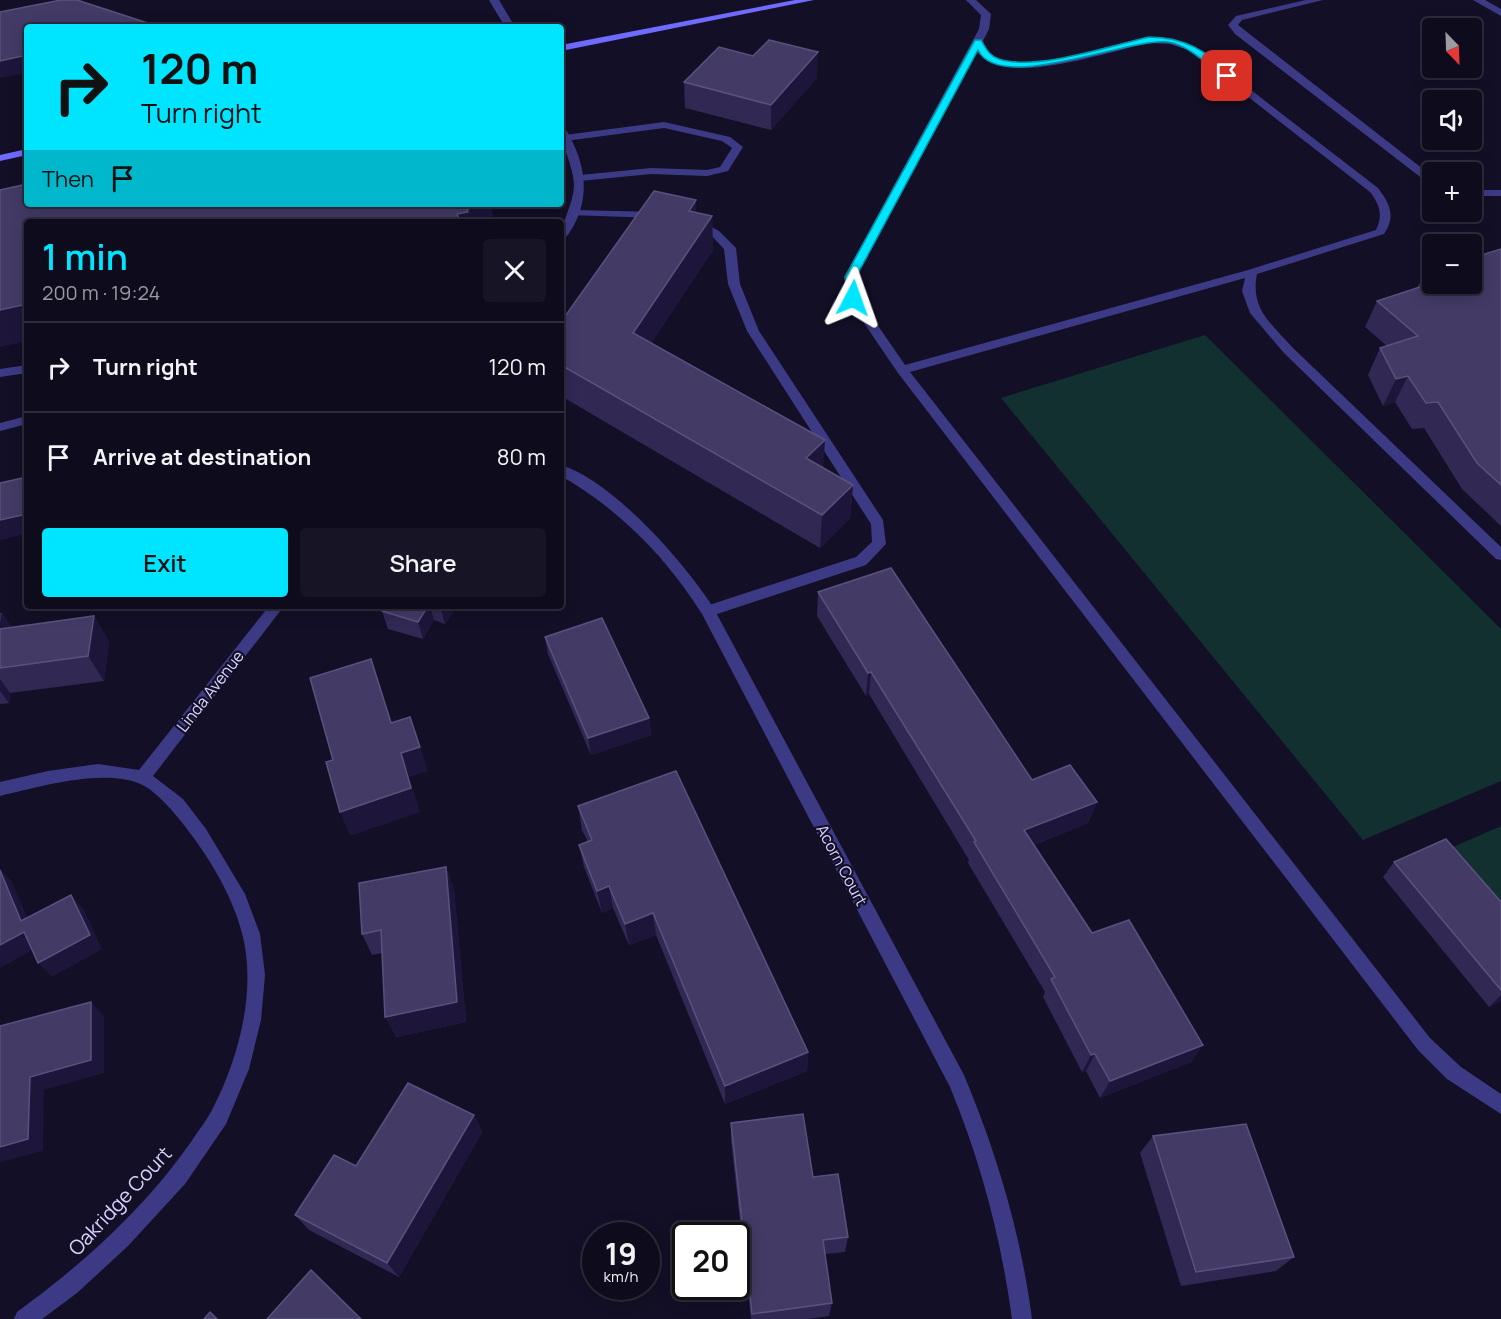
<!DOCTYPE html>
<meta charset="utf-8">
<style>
body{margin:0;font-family:Manrope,sans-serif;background:#171425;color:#f1f3f6;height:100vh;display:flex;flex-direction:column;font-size:22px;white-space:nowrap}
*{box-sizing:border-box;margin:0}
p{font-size:20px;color:#9b9ba3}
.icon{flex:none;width:33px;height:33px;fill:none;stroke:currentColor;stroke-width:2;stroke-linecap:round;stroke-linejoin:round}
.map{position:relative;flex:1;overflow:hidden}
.side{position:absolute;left:24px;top:219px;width:540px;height:390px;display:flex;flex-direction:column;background:#0e0b1c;border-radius:6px;box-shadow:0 3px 15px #0003,0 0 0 2px #2e2b3b}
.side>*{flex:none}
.banner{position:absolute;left:24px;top:24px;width:540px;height:183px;border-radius:6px;box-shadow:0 3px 15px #0003,0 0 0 2px #2e2b3b;background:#00e5ff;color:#111;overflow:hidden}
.needle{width:39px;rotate:157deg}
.tools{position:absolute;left:1422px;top:18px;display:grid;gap:12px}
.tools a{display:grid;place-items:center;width:60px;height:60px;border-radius:6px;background:#0e0b1c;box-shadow:0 3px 15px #0003,0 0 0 2px #2e2b3b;font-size:30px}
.speed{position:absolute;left:582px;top:1222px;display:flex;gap:12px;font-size:30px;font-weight:700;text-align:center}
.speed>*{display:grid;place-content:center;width:78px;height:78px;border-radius:50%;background:#0e0b1c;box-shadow:0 3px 15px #0003,0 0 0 2px #2e2b3b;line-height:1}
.speed small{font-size:15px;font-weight:400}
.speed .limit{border:3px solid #111;border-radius:9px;background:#fff;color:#111}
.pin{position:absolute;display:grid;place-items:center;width:51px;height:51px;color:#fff;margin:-26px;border-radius:12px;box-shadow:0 3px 9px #0006}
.me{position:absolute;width:66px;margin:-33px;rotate:4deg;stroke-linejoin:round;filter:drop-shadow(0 0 4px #0008)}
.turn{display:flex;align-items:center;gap:21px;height:126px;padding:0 18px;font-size:27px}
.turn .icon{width:78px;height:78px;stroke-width:2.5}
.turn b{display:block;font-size:42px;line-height:51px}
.then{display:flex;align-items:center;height:57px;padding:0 18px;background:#0003;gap:12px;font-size:22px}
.round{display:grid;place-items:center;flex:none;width:63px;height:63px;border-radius:6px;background:#171425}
.headline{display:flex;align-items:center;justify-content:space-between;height:102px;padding:0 18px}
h1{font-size:36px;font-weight:600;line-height:45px;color:#00e5ff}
.button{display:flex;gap:12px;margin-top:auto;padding:12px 18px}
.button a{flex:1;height:69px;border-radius:6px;background:#00e5ff;color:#111;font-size:24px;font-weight:600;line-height:69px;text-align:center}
.button a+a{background:#171425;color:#f1f3f6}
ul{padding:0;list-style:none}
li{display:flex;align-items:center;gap:18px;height:90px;padding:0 18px;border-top:2px solid #2e2b3b}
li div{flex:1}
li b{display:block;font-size:22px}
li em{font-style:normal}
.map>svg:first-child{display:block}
.green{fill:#12302f}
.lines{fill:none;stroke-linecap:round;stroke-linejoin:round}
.service{fill:#3d3a85;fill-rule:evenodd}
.minor{fill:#3d3a85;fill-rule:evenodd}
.secondary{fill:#6f6bff;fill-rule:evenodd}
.wall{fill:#312854}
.shaded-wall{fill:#1d163a}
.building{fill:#433a66;stroke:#5a527e;stroke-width:1.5}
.route{fill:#00e5ff;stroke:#0095a6;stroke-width:1.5}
.labels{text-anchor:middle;stroke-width:4.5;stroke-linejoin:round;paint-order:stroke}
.street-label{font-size:16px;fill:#d9d4ff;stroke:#130f26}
.near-street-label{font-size:20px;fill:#d9d4ff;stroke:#130f26}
</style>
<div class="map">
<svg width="1501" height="1319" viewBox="0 0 1501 1319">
<rect width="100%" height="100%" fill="#130f26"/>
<g class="green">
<polygon points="1205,335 1501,629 1501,781 1363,840 1001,398"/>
<polygon points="1501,826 1501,903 1453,847"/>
</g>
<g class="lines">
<g class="service">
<path d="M966,0H976L991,14L989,29L983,41C986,50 991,56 1001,60C1039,73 1114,40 1156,37L1171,38L1194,46L1378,188C1390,204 1396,216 1384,234L1257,274C1250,309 1271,323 1292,347L1501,547V560L1496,559L1284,353L1250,313L1242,291L1245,278L910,372L1430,1038L1461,1067L1501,1094V1114L1447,1079L1418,1050L898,373L847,298L844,277L979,29L981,15ZM1151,43L1170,44L1188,50L1370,192C1380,205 1383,215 1376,230L1248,270L905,365L859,298L856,277L977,51C1003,91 1112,49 1151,43Z"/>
<polygon points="1306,0 1323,0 1242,20 1238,25 1432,176 1432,184 1428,183 1235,34 1228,25 1236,16"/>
<polygon points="1473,0 1485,0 1501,9 1501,16"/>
<polygon points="664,122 730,137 743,147 728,171 707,176 651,174 580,181 575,178 580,175 651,168 707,170 720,167 732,148 722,141 664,128 565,141 561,140 561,136 565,135"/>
<rect x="1472" y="190" width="29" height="6"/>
<polygon points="574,210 657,212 663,215 657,218 570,215 568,213"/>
<polygon points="695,218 719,231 736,248 740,284 759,331 883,520 886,544 866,565 708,617 703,615 701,611 703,607 856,557 872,542 871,524 747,331 728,284 724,249 711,235 691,223 691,219"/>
<polygon points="27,365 27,373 0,377 0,369"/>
</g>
<g class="minor">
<polygon points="489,0 499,0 515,27 505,27"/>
<path d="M561,127C567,129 569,135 572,141C586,169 589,199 573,227C569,233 567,238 561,240C561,221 573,206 574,186C574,165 561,148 561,127Z"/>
<polygon points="27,416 27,424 0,431 0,423"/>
<path d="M561,465C613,481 684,562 713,607L964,1075C997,1154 1021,1234 1032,1319H1012C1001,1238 981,1162 950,1087L702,614C667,558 619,509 561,476Z"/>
<path d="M269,606H284L153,776L183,799L206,829L245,894L260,934L265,975L261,1020L249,1069L226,1124L185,1184L128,1246L77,1293L42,1319H14L17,1312C83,1264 144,1209 191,1142C198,1131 207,1120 213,1108C239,1057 257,990 242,933C233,898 212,862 190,833C179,818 156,789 138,783C100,769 39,787 0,796V782L48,771L98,764L139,770Z"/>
</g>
<g class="secondary">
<polygon points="795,0 814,0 561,51 561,45"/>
<polygon points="27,149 27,155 0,161 0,155"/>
</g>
</g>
<g class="wall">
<polygon points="817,78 771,130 685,108 684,82"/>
<polygon points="696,213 712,216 713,250 651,343 824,468 853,485 850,518 820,548 561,396 561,322"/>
<polygon points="1501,249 1501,526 1462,489 1424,428 1412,429 1395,402 1383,406 1368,375 1380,348 1387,346 1365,327 1377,301 1417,288 1425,272 1432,270 1432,284 1472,284"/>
<polygon points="818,592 1032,780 1097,802 1088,823 1034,845 1092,933 1203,1045 1191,1062 1100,1098 1086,1071 1082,1072 1043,997 1045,992 968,863 969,860 869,694 866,696 817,616"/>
<polygon points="386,606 457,606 445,624 434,620 423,639 388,629 382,611"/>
<polygon points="0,613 2,613 12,628 94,616 109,642 104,681 10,693 9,703 0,704"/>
<polygon points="545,637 649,718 651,735 591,755 548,654"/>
<polygon points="578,806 808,1052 807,1071 725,1104 656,935 629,945 613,908 602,913 584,867 579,845 588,842 582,830"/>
<polygon points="1394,862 1501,902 1501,1001 1489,1007 1383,877"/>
<polygon points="446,867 454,890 466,1022 396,1037 382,953 372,955 362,934"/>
<polygon points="474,1115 482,1132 399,1277 309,1230 295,1215"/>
<polygon points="731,1123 813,1177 848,1237 845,1252 825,1254 832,1303 829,1316 808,1319 751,1319 731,1141"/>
<polygon points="1153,1136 1294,1257 1276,1271 1181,1286 1140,1153"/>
</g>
<g class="shaded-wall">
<polygon points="818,52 817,78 771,130 771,105"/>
<polygon points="27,55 27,73 0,78 0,61"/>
<polygon points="696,200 697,234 689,211"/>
<polygon points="491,204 494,222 458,222 457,214 467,209"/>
<polygon points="712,216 713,250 636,367 633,333"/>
<polygon points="27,304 27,341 0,347 0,310"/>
<polygon points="1408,376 1395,402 1383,406 1396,379"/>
<polygon points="825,440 823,474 806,458"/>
<polygon points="853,485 850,518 820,548 822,515"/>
<polygon points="27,514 27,534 0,540 0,520"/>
<polygon points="428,606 430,606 434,620 423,639 418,622"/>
<polygon points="440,606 457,606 445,624"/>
<polygon points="2,613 19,638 0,631 0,624"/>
<polygon points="94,616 109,642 104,681 88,656"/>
<polygon points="371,659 380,684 400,747 391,723"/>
<polygon points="871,672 869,694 866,696 868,673"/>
<polygon points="0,679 10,693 9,703 0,691"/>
<polygon points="410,717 428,771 409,777 420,812 350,836 340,812 401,753"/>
<polygon points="649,718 651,735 591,755 588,738"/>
<polygon points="1097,802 1088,823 1018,851 1024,830"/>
<polygon points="446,867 454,890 466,1022 396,1037 385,1017"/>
<polygon points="0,869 12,882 35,935 21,921"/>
<polygon points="609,886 613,908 602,913 597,891"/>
<polygon points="71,895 84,910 102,949 52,977 38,963"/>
<polygon points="653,913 656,935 629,945 625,924"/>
<polygon points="24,932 38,947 0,968 0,945"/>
<polygon points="1501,995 1501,1001 1489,1007"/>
<polygon points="91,1002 104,1016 104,1073 44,1090 43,1151 0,1162 0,1147 30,1077"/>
<polygon points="1203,1045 1191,1062 1100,1098 1110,1081"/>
<polygon points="808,1052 807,1071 725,1104 725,1086"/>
<polygon points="1095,1054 1086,1071 1082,1072 1091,1055"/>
<polygon points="474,1115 482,1132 399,1277 387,1263"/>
</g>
<g class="building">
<polygon points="61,0 77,0 160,27 27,27 27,55 0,61 0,12"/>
<polygon points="769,40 818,52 771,105 684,82 719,47 753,56"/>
<polygon points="27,184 27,204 490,204 467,209 468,212 457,214 460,222 27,222 27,304 0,310 0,190"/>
<polygon points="654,191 696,200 689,211 712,216 633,333 825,440 806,458 853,485 822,515 561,365 561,322"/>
<polygon points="1501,249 1501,485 1477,463 1438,402 1426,403 1408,376 1396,379 1380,348 1418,336 1377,301 1432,283 1472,284 1472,258"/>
<polygon points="1432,270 1432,278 1425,272"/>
<polygon points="27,477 27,514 0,520 0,483"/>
<polygon points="891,568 1032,780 1070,765 1097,802 1024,830 1092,933 1129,920 1203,1045 1110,1081 1095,1054 1091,1055 1051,979 1055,977 974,842 976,841 871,672 868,673 818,592"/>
<polygon points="386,606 428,606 418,622 382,611"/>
<polygon points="94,616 88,656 0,668 0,629"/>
<polygon points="602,618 649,718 588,738 545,637"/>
<polygon points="371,659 391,723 410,717 420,747 401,753 411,788 340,812 326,762 333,760 310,678"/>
<polygon points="676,771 808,1052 725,1086 653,913 625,924 609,886 597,891 579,845 592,840 578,806"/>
<polygon points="1446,839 1501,902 1501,990 1394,862"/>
<polygon points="446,867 457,1002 385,1017 381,930 362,934 359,883"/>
<polygon points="0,870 21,921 71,895 90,935 38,963 24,932 0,945"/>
<polygon points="91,1002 91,1060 30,1077 28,1139 0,1147 0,1026"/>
<polygon points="408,1083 474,1115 387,1263 295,1215 334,1155 356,1166"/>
<polygon points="803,1114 813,1177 838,1174 848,1237 823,1240 832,1303 752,1314 731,1123"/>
<polygon points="1246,1124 1294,1257 1196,1272 1153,1136"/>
<polygon points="311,1270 361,1319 267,1319"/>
<polygon points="210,1312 217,1319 204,1319"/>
</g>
<path class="route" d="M1149,37C1184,37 1208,51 1232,76L1224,78C1208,65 1188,44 1167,42C1127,38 999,94 978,50L856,277L858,298L857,300H849L845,277L975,40H981C986,48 989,56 999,59C1036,71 1110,46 1149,37Z"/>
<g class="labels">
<g class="street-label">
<text transform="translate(210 691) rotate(-52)" y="6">Linda Avenue</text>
<text transform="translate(842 865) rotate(62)" y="6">Acorn Court</text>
</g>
<g class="near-street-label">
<text transform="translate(120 1201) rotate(-47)" y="7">Oakridge Court</text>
</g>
</g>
</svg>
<div class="tools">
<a><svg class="needle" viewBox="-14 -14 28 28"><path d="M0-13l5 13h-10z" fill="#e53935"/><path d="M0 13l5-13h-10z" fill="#9b9ba3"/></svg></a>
<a><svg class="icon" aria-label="sound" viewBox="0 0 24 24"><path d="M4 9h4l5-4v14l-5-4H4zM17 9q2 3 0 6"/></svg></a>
<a>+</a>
<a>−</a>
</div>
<div class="speed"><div>19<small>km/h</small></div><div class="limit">20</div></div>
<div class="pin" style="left:1227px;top:76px;background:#d93025"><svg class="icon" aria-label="arrive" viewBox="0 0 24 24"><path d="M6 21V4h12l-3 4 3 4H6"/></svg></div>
<svg class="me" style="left:853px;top:298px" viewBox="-20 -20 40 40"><path d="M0-17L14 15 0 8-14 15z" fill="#00e5ff" stroke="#fff" stroke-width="4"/></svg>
<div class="banner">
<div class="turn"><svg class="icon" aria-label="right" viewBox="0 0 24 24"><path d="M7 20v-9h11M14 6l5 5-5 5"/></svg><div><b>120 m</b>Turn right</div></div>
<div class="then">Then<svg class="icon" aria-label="arrive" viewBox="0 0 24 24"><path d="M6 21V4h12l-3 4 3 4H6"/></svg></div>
</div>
<section class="side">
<div class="headline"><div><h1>1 min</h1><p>200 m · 19:24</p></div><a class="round"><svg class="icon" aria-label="close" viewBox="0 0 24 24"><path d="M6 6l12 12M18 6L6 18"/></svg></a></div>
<ul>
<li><svg class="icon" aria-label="right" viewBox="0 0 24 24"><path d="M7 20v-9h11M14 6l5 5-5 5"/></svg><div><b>Turn right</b></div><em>120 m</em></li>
<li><svg class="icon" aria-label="arrive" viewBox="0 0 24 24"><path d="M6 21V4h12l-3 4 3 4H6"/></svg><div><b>Arrive at destination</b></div><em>80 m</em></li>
</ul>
<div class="button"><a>Exit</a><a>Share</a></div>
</section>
</div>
